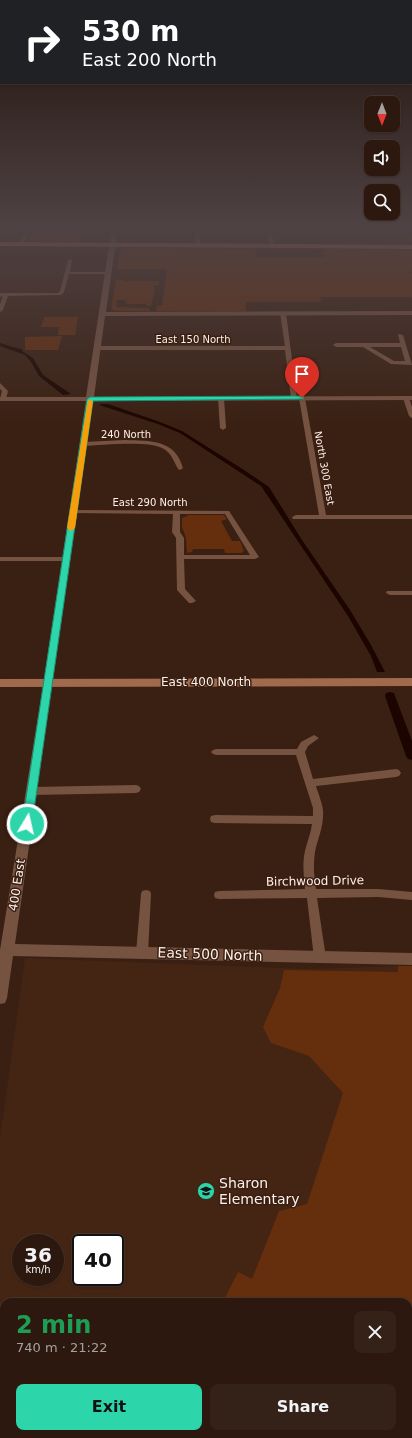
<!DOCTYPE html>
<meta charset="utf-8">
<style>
body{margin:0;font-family:"DejaVu Sans",sans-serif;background:#342117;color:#f1f3f6;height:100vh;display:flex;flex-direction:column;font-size:15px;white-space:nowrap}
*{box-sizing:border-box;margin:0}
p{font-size:13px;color:#a6a09e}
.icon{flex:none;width:22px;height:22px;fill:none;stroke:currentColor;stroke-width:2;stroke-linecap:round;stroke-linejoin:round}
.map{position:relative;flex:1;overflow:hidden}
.details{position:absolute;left:0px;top:1298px;width:412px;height:140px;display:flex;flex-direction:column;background:#2c180e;border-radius:12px 12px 0 0;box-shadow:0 1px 3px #0004,0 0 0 1px #48372e}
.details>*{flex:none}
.hud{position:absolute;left:0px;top:0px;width:412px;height:84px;box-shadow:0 1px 3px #0004,0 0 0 1px #48372e;background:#202124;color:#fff;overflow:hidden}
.needle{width:26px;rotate:180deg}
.fabs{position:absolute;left:364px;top:96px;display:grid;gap:8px}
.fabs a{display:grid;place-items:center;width:36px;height:36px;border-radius:8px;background:#2c180e;box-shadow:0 1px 3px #0004,0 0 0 1px #48372e;font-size:20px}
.speed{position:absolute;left:12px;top:1234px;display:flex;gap:8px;font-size:20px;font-weight:700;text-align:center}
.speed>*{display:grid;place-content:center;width:52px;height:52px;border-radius:50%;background:#2c180e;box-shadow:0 1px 3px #0004,0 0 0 1px #48372e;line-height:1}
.speed small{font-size:10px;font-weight:400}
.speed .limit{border:2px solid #111;border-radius:6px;background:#fff;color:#111}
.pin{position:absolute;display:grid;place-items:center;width:34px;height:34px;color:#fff;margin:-41px -17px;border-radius:50% 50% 50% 0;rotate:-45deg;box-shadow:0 0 4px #0007}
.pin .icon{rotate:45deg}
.me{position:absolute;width:44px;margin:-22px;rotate:9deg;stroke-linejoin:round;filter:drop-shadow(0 0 3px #0008)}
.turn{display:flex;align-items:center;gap:14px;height:84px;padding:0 16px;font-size:18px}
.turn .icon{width:52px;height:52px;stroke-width:2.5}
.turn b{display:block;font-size:28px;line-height:34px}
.round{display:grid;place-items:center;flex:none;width:42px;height:42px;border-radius:8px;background:#342117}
.summary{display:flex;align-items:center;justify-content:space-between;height:68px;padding:0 16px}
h1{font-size:24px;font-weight:700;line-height:30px;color:#1e9e55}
.action{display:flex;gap:8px;margin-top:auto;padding:8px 16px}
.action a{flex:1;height:46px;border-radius:8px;background:#2dd5ab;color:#111;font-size:16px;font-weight:700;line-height:46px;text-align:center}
.action a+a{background:#342117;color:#f1f3f6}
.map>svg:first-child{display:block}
.built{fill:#442412;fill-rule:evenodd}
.green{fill:#652e0d}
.water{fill:#1c0500}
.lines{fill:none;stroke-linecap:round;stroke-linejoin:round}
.canal{fill:#1c0500;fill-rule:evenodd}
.minor{fill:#765341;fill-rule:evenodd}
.tertiary{fill:#765341;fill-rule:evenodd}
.secondary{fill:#a16a4d;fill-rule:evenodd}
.primary{fill:#c37c57;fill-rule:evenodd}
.route{fill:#2dd5ab;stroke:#1d8a6f}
.slow{fill:#f59e0b}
.labels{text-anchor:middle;stroke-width:3;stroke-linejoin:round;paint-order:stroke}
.far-street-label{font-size:10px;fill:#feefe8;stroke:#3a2012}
.street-label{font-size:12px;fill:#feefe8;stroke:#3a2012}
.near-street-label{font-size:14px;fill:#feefe8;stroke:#3a2012}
.near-poi-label{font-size:14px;fill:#feefe8;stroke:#3a2012;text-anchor:start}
</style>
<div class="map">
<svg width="412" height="1438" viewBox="0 0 412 1438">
<rect width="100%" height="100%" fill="#3a2012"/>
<g class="built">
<polygon points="393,230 412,230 412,243 397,243"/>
<path d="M25,958L309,969L398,966L412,1062V1395H408V1302H4V1395H0V1139ZM21,1243H55V1277H21ZM81,1243H115V1277H81Z"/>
</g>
<g class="green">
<polygon points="32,232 82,233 79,241 30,241 29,240"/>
<polygon points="124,248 255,249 256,257 324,257 323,250 325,249 412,250 412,272 406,272 412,273 412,297 320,297 321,301 319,302 246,302 246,311 156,311 157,306 162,305 167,269 122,269 117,270 120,250"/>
<polygon points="116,279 123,280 124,281 159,281 159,285 153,286 155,290 151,306 147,306 146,304 127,304 125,300 117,300 116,307 149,308 150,311 116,311 111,309"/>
<polygon points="44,317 78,317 75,335 58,335 59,327 41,327"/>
<polygon points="62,336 58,350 25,350 25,337"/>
<polygon points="189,515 224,515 227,519 221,521 232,541 240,541 244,551 241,553 225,553 224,549 193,549 192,552 187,553 186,538 182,527 182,518"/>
<polygon points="398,966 412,966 412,1386 408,1386 408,1302 223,1302 238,1272 252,1279 279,1211 307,1204 343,1093 309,1056 271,1043 263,1027 280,988 284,970 398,972"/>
</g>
<g class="water">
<polygon points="0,343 23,350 22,351 33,358 43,375 71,394 63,395 39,376 31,362 25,355 0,346"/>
<polygon points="101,404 108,404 160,422 182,431 244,470 269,487 302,540 350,610 371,645 385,672 377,672 371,656 348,616 261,486 180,433 158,424 99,405"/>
</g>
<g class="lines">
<polygon class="canal" points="390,692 394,693 395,696 412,741 412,760 408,759 406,756 385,696 386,693"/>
<g class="minor">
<polygon points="28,226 32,226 23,244 19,245"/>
<polygon points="193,226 200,233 200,247 196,246 195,232 128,231 126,230 128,229 193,230 191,227"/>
<polygon points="266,226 270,226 274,247 270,246"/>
<polygon points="70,259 72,260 70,272 109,272 111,273 109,274 69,274 64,292 61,295 8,296 3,310 0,312 0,304 3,296 0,297 0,293 58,293 60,291 68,260"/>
<polygon points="283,311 286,313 297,398 294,400 291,398 285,350 98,350 95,348 98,346 285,346 280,313"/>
<path d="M398,334L403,335L412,365L391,364L363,347H336L333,345L336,343H400ZM370,347H401L405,361H394Z"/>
<polygon points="0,383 8,391 6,399 3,401 0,399 2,391 0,389"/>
<polygon points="221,396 224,398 226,428 223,430 220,428 218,398"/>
<polygon points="302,396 305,398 326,515 412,515 412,519 293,519 292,517 296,515 319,515 299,398"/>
<polygon points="406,396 409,398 412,407 412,418 409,416 403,398"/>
<path d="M125,440C150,441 175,439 183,468L180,470L178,469C174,462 172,454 164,449C151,440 101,445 84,446L81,444L84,442Z"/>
<path d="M73,510L229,511L259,557L255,559H184L185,589L196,601L192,603H189L177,590L176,538L172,532L173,514L71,513L69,512ZM180,514H225L250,555H184V538L180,532Z"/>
<polygon points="0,557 67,557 71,559 67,561 0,561"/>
<polygon points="387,591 412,591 412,595 390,595 386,593"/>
<path d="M314,735L319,738L308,746L305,752L313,779L396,769L399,770L401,773L399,776L396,777L316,786C318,793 322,802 323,810C324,827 318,837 315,852C313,865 314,877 316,889H378L412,892V900L378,897L317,898L326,958L324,962L320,963L316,962L314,958L307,898L219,899L215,898L214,895L215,892L219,891L305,889C304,877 302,864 305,851C307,842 311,833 312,824L215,823L211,822L210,819L211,816L215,815L313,816V808L296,755H216L213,754L211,752L213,750L216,749H297L301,742Z"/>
<polygon points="136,785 139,786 141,789 139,792 136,793 32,795 29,794 27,791 29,788 32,787"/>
<polygon points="146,890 150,891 151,894 148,953 146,956 142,958 138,956 136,953 141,894 142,891"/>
<polygon points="254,1434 270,1434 271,1438 255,1438"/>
</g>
<g class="tertiary">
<polygon points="112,226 118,226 106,312 412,311 412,315 105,316 94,397 412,396 412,400 93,401 15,944 412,953 412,965 13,956 7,998 5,1003 0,1004 0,950 42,692 86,401 0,401 0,397 86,397"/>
<rect x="408" y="1405" width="4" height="18"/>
<rect x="0" y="1407" width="4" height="18"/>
</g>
<polygon class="secondary" points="412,678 412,686 0,687 0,679"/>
<polygon class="primary" points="0,242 412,245 412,249 0,246"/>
</g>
<linearGradient id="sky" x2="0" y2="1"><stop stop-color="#20120a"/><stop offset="0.53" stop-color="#4f4244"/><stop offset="1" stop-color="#4f4244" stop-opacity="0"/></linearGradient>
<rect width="412" height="427" fill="url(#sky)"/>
<polygon class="route" points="302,396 304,397 304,399 93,401 32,824 30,827 23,827 22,824 87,399 90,397"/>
<polygon class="slow" points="88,400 93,401 75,528 71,531 67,528"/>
<defs>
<g id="school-disc" transform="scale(0.9)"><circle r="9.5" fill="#2dd5ab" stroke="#3a2012"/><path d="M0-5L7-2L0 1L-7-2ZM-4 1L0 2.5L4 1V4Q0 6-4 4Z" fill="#111"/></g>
</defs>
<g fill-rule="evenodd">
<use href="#school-disc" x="206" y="1191"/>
</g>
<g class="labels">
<g class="far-street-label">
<text x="193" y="343">East 150 North</text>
<text x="126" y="438">240 North</text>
<text transform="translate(325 468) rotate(80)" y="4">North 300 East</text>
<text x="150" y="506">East 290 North</text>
</g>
<g class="street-label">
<text x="206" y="686">East 400 North</text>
<text transform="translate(315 881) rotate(-1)" y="4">Birchwood Drive</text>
<text transform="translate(17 885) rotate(-81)" y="4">400 East</text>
</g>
<g class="near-street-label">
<text transform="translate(210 954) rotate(2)" y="5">East 500 North</text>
</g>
<g class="near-poi-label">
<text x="219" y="1188">Sharon<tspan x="219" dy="16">Elementary</tspan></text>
</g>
</g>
</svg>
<div class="fabs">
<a><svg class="needle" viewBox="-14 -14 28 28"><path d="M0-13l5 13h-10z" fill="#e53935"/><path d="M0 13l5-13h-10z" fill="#a6a09e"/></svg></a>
<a><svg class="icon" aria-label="sound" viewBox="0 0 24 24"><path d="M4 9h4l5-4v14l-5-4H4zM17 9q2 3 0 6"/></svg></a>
<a><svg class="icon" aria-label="search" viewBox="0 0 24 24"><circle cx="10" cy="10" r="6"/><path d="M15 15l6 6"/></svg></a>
</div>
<div class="speed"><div>36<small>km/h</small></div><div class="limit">40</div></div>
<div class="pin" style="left:302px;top:398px;background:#d93025"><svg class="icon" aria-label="arrive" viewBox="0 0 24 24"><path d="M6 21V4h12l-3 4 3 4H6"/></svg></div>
<svg class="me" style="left:27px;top:824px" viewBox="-20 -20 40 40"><circle r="17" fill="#2dd5ab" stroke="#fff" stroke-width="3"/><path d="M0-11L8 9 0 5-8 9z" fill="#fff"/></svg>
<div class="hud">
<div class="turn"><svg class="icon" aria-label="right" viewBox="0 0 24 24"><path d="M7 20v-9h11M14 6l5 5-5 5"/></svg><div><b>530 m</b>East 200 North</div></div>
</div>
<section class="details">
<div class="summary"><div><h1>2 min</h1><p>740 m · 21:22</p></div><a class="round"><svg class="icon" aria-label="close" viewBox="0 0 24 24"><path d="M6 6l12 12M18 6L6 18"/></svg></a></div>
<div class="action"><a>Exit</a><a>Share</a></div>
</section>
</div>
